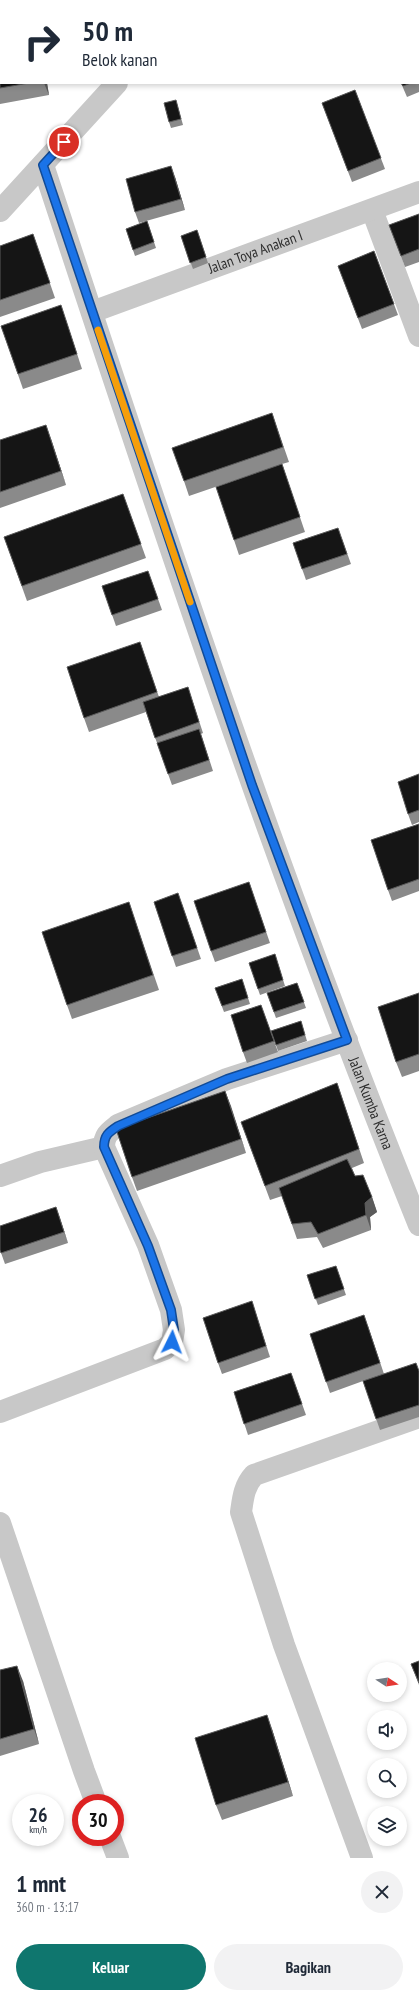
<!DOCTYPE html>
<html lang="id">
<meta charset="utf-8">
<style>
body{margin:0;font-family:"PT Sans Narrow",sans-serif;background:#f2f2f3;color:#1f2937;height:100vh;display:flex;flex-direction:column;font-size:15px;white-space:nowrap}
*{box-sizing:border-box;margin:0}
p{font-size:13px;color:#747a83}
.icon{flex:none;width:22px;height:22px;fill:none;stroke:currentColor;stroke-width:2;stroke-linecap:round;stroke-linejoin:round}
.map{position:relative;height:1858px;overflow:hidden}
.side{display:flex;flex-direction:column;background:#fff;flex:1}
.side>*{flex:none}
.hud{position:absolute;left:0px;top:0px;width:419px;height:84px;box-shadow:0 2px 6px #0003;background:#fff;color:#1f2937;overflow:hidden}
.needle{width:26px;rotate:102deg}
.tools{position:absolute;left:367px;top:1662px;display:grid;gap:8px}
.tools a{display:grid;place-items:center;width:40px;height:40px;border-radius:50%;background:#fff;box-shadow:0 2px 6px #0003;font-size:20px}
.speed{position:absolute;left:12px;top:1794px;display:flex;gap:8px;font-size:20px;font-weight:700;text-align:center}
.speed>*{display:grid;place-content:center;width:52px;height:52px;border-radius:50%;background:#fff;box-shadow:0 2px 6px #0003;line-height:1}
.speed small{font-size:10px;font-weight:400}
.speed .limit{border:6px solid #d22;background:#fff;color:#111}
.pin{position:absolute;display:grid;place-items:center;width:34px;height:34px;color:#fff;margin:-17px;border:2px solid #fff;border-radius:50%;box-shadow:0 1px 4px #0007}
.me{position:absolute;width:44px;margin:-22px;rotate:3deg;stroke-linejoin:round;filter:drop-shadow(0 0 3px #0008)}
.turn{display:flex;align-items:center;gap:14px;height:84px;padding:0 16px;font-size:18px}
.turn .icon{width:52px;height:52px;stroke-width:2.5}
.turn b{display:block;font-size:28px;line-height:34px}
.round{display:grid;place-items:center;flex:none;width:42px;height:42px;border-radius:21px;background:#f2f2f3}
.summary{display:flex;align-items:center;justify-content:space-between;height:68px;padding:0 16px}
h1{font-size:24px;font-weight:800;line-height:30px}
.button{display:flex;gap:8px;margin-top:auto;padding:8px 16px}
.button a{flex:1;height:46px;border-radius:24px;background:#0f766e;color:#fff;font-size:16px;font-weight:800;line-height:46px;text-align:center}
.button a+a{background:#f2f2f3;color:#1f2937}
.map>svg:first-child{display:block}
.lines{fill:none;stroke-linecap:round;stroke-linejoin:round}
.minor{stroke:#c8c8c8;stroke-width:22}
.wall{fill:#8a8a8a}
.shaded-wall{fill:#5b5b5b}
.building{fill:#151515;stroke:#5b5b5b}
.route-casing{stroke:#114b97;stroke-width:10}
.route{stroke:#1a73e8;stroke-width:7}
.slow{stroke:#f59e0b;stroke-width:7}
.labels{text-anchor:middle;stroke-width:4;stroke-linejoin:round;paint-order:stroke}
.street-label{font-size:15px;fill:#2e2e2e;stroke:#fff}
</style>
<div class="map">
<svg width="419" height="1858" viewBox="0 0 419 1858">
<rect width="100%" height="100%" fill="#fff"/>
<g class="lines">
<g class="minor">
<polyline points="193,1 194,0"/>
<path id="s1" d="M43,165C160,521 278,878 419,1225"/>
<polyline points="372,210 419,336"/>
<polyline points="0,211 117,83"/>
<path id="s2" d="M92,312L419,192"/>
<polyline points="0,1176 40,1162 104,1147"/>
<path d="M0,1412L165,1349L172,1342L174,1330L171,1310L148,1245L104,1147C104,1135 109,1132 118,1125L227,1079L347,1040"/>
<polyline points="0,1523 84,1771 96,1803"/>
<polyline points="110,1837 118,1858"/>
<path d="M362,1858L284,1645L241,1512C243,1498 244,1486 254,1475L419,1417"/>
</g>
</g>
<g class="wall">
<polygon points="0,0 32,0 32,1 1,1 1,83 47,83 49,95 0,104"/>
<polygon points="419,43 419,92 407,97 401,83 418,83 418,44"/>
<polygon points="355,90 385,169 352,182 322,103"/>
<polygon points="176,100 183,125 171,128 169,122"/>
<polygon points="175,177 185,210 139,223 135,212"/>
<polygon points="419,214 419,262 405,267 389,225"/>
<polygon points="147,221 156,248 135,256 126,229"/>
<polygon points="197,230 208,263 193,269 181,236"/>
<polygon points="33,234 55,298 0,317 0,246"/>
<polygon points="374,251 398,315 362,329 338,266"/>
<polygon points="66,320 82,369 23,389 1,326"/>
<polygon points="272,413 289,462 282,464 305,532 239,555 234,540 256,473 189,496 184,481"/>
<polygon points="51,439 66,485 0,508 0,440"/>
<polygon points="123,494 146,558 27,601 4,537"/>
<polygon points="342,539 351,564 306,580 293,543"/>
<polygon points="148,571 162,610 116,626 102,586"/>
<polygon points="140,642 159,697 188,687 203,733 201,734 213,771 172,785 146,712 89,732 84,718"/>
<polygon points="419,774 419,822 412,825 408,814"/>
<polygon points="419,824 419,891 392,901 388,890"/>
<polygon points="249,882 270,943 215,962 211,951"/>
<polygon points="154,902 182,904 201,959 176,967"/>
<polygon points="134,917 159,990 72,1019 67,1005"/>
<polygon points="275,954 285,986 260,995 249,963"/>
<polygon points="242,979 250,1004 224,1012 215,988"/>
<polygon points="297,983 306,1008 276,1018 267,993"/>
<polygon points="419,993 419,1071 402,1077 396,1062"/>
<polygon points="261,1005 278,1052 247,1063 243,1052"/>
<polygon points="301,1021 307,1041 278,1051 271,1031"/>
<polygon points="337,1083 364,1163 352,1168 355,1176 372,1197 377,1212 370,1217 371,1230 323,1248 317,1237 297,1239 282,1196 270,1200 241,1122"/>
<polygon points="225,1091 246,1153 137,1191 132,1177"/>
<polygon points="56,1207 68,1243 5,1264 0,1250"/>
<polygon points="336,1266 346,1295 318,1305 307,1275"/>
<polygon points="252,1301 270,1357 222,1374 218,1363"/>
<polygon points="368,1326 384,1374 419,1370 419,1417 380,1430 363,1381 330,1393 310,1334"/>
<polygon points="291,1373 306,1415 248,1435 234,1392"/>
<polygon points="419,1661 419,1685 411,1664"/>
<polygon points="0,1670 23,1681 39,1744 0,1756"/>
<polygon points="272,1729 293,1796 222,1820 216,1805"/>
</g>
<g class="shaded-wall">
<polygon points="44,83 47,83 49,95"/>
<polygon points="171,166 175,177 185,210 181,199"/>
<polygon points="46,425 51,439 66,485 61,471"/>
<polygon points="225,1091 231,1106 246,1153 241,1139"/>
<polygon points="372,1197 377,1212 370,1217 371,1230 366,1215 365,1203"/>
<polygon points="56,1207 60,1218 68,1243 64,1232"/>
<polygon points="17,1666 23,1681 39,1744 34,1729"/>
<polygon points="267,1715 272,1729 293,1796 288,1782"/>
</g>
<g class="building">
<polygon points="0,0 29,0 29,1 1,1 1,83 29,83 0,88"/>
<polygon points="85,0 118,0 119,1 85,1"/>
<polygon points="275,0 311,0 312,1 275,1"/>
<polygon points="315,0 351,0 352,1 316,1"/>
<polygon points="419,43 419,80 418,80 418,44"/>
<polygon points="401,83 411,83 403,86"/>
<polygon points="355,90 381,158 348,171 322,103"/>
<polygon points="176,100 181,119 169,122 164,103"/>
<polygon points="171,166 181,199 135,212 126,179"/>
<polygon points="419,214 419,249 401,256 389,225"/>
<polygon points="147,221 154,242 133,250 126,229"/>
<polygon points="197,230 206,257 190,263 181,236"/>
<polygon points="33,234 50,283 0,300 0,246"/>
<polygon points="374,251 394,304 358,318 338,266"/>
<polygon points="61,305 77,354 18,374 1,326"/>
<polygon points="272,413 283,447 184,481 172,448"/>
<polygon points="46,425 61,471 0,492 0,440"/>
<polygon points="282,464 300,517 234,540 216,487"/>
<polygon points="123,494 141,544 22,586 4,537"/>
<polygon points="338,528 347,554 302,569 293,543"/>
<polygon points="148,571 158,599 112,615 102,586"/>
<polygon points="140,642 157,692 84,718 67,667"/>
<polygon points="188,687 199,722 155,738 143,702"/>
<polygon points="199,729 209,760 168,774 157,743"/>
<polygon points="419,774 419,810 408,814 398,782"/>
<polygon points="419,824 419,879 388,890 371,840"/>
<polygon points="249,882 266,932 211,951 194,901"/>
<polygon points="178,893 197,948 172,956 154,902"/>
<polygon points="129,902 153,975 67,1005 42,932"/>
<polygon points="275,954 283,980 258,989 249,963"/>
<polygon points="242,979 248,998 222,1006 215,988"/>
<polygon points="297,983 304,1002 274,1012 267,993"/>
<polygon points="419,993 419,1054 396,1062 378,1007"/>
<polygon points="261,1005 274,1041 243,1052 231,1015"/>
<polygon points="301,1021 305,1035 276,1045 271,1031"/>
<polygon points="337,1083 359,1149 265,1186 241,1122"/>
<polygon points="225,1091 241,1139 132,1177 116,1129"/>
<polygon points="347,1159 355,1176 363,1175 372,1197 365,1203 366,1215 318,1234 311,1222 292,1224 279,1188"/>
<polygon points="56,1207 64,1232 1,1253 0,1250 0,1226"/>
<polygon points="336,1266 344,1289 315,1299 307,1275"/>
<polygon points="252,1301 266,1346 218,1363 203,1318"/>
<polygon points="364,1315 380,1363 326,1382 310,1334"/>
<polygon points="416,1363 419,1371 419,1405 376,1419 363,1381"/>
<polygon points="291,1373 302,1404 244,1424 234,1392"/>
<polygon points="419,1661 419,1683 411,1664"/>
<polygon points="17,1666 34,1729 0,1739 0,1670"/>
<polygon points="267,1715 288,1782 216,1805 195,1738"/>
</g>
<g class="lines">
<g class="route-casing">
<path id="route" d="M64,142L43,165L252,785L347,1040L227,1079L118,1126C109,1132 104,1135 104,1147L148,1246L171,1310L174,1330L172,1342"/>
</g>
<use href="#route" class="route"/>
<polyline class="slow" points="98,330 190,602"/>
</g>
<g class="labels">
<g class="street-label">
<text dy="5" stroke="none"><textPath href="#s2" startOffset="174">Jalan Toya Anakan I</textPath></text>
<text dy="5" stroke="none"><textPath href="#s1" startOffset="994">Jalan Kumba Karna</textPath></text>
</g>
</g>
</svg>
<div class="tools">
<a><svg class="needle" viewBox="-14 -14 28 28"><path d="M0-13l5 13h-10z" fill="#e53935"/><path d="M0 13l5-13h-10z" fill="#747a83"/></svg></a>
<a><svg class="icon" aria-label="sound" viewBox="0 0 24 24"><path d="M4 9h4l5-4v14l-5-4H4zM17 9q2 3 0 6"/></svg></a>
<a><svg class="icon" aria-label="search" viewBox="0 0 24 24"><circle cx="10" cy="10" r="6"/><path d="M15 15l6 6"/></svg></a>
<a><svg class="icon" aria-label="layers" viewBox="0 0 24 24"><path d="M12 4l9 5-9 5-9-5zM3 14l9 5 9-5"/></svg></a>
</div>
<div class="speed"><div>26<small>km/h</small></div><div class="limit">30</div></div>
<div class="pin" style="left:64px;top:142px;background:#d93025"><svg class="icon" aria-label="arrive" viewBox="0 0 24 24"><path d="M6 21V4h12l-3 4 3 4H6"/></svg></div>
<svg class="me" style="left:172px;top:1342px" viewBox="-20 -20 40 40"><path d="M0-17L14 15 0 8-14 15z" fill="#1a73e8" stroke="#fff" stroke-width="4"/></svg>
<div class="hud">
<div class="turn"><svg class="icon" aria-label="right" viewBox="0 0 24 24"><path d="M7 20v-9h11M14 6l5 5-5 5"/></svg><div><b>50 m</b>Belok kanan</div></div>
</div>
</div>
<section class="side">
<div class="summary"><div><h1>1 mnt</h1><p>360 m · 13:17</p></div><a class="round"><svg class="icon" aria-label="close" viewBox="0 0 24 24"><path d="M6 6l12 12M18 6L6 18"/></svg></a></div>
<div class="button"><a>Keluar</a><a>Bagikan</a></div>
</section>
